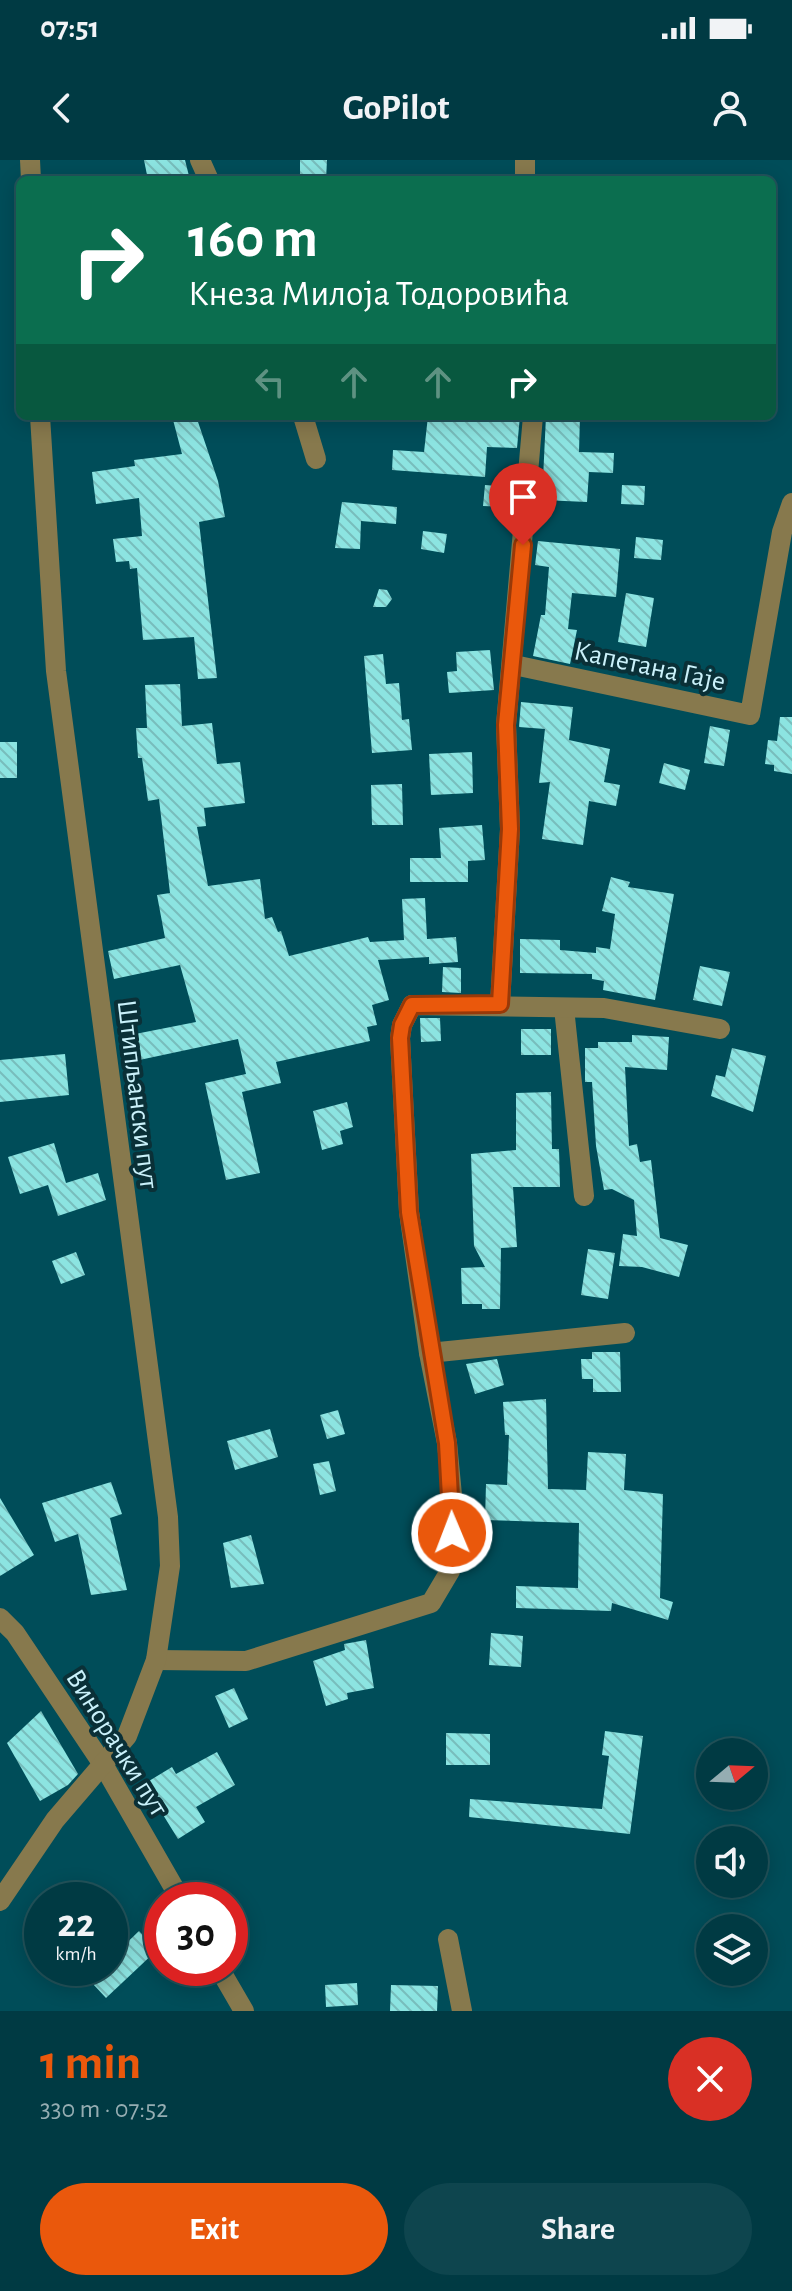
<!DOCTYPE html>
<meta charset="utf-8">
<style>
body{margin:0;font-family:"Alegreya Sans",sans-serif;background:#0e454e;color:#f1f3f6;height:100vh;display:flex;flex-direction:column;font-size:30px;white-space:nowrap}
*{box-sizing:border-box;margin:0}
p{font-size:26px;color:#95adb2}
.icon{flex:none;width:44px;height:44px;fill:none;stroke:currentColor;stroke-width:2;stroke-linecap:round;stroke-linejoin:round}
.map{position:relative;height:1851px;overflow:hidden}
.side{display:flex;flex-direction:column;background:#003a43;flex:1}
.side>*{flex:none}
.hud{position:absolute;left:16px;top:16px;width:760px;height:244px;border-radius:12px;box-shadow:0 4px 20px #0003,0 0 0 2px #22545c;background:#0b6e4f;color:#fff;overflow:hidden}
.needle{width:52px;rotate:71deg}
.tools{position:absolute;left:696px;top:1578px;display:grid;gap:16px}
.tools a{display:grid;place-items:center;width:72px;height:72px;border-radius:50%;background:#003a43;box-shadow:0 4px 20px #0003,0 0 0 2px #22545c;font-size:40px}
.speed{position:absolute;left:24px;top:1722px;display:flex;gap:16px;font-size:40px;font-weight:700;text-align:center}
.speed>*{display:grid;place-content:center;width:104px;height:104px;border-radius:50%;background:#003a43;box-shadow:0 4px 20px #0003,0 0 0 2px #22545c;line-height:1}
.speed small{font-size:20px;font-weight:400}
.speed .limit{border:12px solid #d22;background:#fff;color:#111}
.pin{position:absolute;display:grid;place-items:center;width:68px;height:68px;color:#fff;margin:-82px -34px;border-radius:50% 50% 50% 0;rotate:-45deg;box-shadow:0 0 8px #0007}
.pin .icon{rotate:45deg}
.me{position:absolute;width:88px;margin:-44px;rotate:359deg;stroke-linejoin:round;filter:drop-shadow(0 0 6px #0008)}
.turn{display:flex;align-items:center;gap:28px;height:168px;padding:0 40px;font-size:36px}
.turn .icon{width:104px;height:104px;stroke-width:2.5}
.turn b{display:block;font-size:56px;line-height:68px}
.lanes{display:flex;align-items:center;height:76px;padding:0 40px;background:#0003;justify-content:center;gap:40px;direction:ltr}
.lanes .off{opacity:.35}
.round{display:grid;place-items:center;flex:none;width:84px;height:84px;border-radius:42px;background:#0e454e}
.overview{display:flex;align-items:center;justify-content:space-between;height:136px;padding:0 40px}
h1{font-size:48px;font-weight:600;line-height:60px;color:#ea580c}
.primary-button{display:flex;gap:16px;margin-top:auto;padding:16px 40px}
.primary-button a{flex:1;height:92px;border-radius:48px;background:#ea580c;color:#fff;font-size:32px;font-weight:600;line-height:92px;text-align:center}
.primary-button a+a{background:#0e454e;color:#f1f3f6}
.status{display:flex;justify-content:space-between;align-items:center;height:56px;padding:0 40px;background:#003a43;direction:ltr}
.status svg{height:22px;fill:currentColor}
header{display:flex;justify-content:space-between;align-items:center;height:104px;padding:0 40px;background:#003a43;font-size:36px;font-weight:600}
.map>svg:first-child{display:block}
.building{fill:url(#building-back-hatch)}
.lines{fill:none;stroke-linecap:round;stroke-linejoin:round}
.minor{stroke:#87794d;stroke-width:20}
.route-casing{stroke:#983908;stroke-width:20}
.route{stroke:#ea580c;stroke-width:14}
.labels{text-anchor:middle;stroke-width:8;stroke-linejoin:round;paint-order:stroke}
.street-label{font-size:28px;fill:#caf1fa;stroke:#0a3037}
</style>
<div class="status"><b>07:51</b><svg viewBox="0 0 49 12"><path d="M0 12V9h3v3zM5 12V6h3v6zM10 12V3h3v9zM15 12V0h3v12zM26 1h20v11H26zM47 4h2v5h-2z"/></svg></div>
<header><svg class="icon" aria-label="back" viewBox="0 0 24 24"><path d="M15 5l-7 7 7 7"/></svg>GoPilot<svg class="icon" aria-label="person" viewBox="0 0 24 24"><circle cx="12" cy="8" r="4"/><path d="M4 21q1-7 8-7t8 7"/></svg></header>
<div class="map">
<svg width="792" height="1851" viewBox="0 0 792 1851">
<defs>
<pattern id="building-back-hatch" width="6" height="6" patternUnits="userSpaceOnUse" patternTransform="scale(2)"><rect width="6" height="6" fill="#8ce4e1"/><path d="M-1 5l2 2M0 0l6 6M5-1l2 2" fill="none" stroke="#78bdbc"/></pattern>
</defs>
<rect width="100%" height="100%" fill="#004d59"/>
<g class="building">
<polygon points="144,0 185,0 190,20 148,20"/>
<polygon points="300,0 327,0 326,20 300,20"/>
<polygon points="172,256 196,256 218,321 225,357 199,362 217,518 198,519 194,477 143,480 137,408 130,409 129,401 116,402 113,379 142,376 139,338 96,344 92,312 135,306 134,300 182,294"/>
<polygon points="428,256 520,256 517,288 487,287 485,317 392,310 393,290 424,292"/>
<polygon points="546,256 580,256 579,292 614,293 613,313 589,312 587,342 542,340"/>
<polygon points="485,325 509,327 507,347 483,346"/>
<polygon points="622,325 645,326 644,345 621,344"/>
<polygon points="342,342 397,347 396,364 361,361 360,389 335,388"/>
<polygon points="423,371 447,374 444,393 421,389"/>
<polygon points="636,377 663,380 661,400 634,398"/>
<polygon points="538,381 620,389 616,437 572,433 568,469 577,470 570,504 533,496 541,455 545,455 549,407 535,405"/>
<polygon points="379,429 387,430 392,439 386,447 373,447"/>
<polygon points="626,433 654,438 646,487 618,482"/>
<polygon points="490,490 494,530 449,533 447,512 457,511 456,492"/>
<polygon points="383,494 386,524 399,523 402,560 409,559 412,590 372,593 364,496"/>
<polygon points="180,524 182,566 212,563 217,604 240,602 245,643 204,648 206,666 197,667 208,726 260,719 265,759 272,757 278,772 281,771 289,796 368,777 370,782 404,780 402,739 425,738 427,779 456,777 458,802 429,804 429,797 378,800 389,840 372,845 377,865 367,867 370,881 276,902 281,923 242,932 260,1013 226,1020 205,923 246,914 238,879 130,902 125,876 196,862 180,805 114,819 108,791 165,778 157,735 170,733 159,639 148,641 142,598 138,598 136,568 147,568 145,525"/>
<polygon points="521,542 573,547 569,580 610,589 604,622 620,625 616,646 589,641 583,685 542,679 550,622 539,623 545,569 519,567"/>
<polygon points="780,557 792,557 792,614 774,611 774,605 765,604 768,580 777,581"/>
<polygon points="710,566 730,570 724,606 704,603"/>
<rect x="0" y="582" width="17" height="36"/>
<polygon points="472,592 473,633 431,635 429,594"/>
<polygon points="664,603 690,610 685,630 659,623"/>
<polygon points="402,624 403,665 372,665 371,625"/>
<polygon points="482,665 485,700 468,701 468,722 410,722 410,698 441,698 439,668"/>
<polygon points="611,717 630,722 628,727 674,734 655,840 603,830 604,821 592,819 592,814 520,813 520,779 560,780 560,790 596,793 596,787 610,789 615,754 602,751"/>
<polygon points="700,806 730,812 722,846 693,840"/>
<polygon points="443,807 461,808 461,833 442,832"/>
<polygon points="420,858 440,858 441,881 421,882"/>
<rect x="521" y="869" width="30" height="26"/>
<polygon points="632,875 669,877 667,910 625,907 629,986 637,984 640,1002 651,1000 660,1078 688,1085 679,1117 642,1107 619,1106 623,1074 637,1076 634,1040 612,1029 604,1030 596,986 592,922 585,922 585,888 598,888 598,882 632,882"/>
<polygon points="732,888 766,896 753,952 711,936 716,915 725,917"/>
<polygon points="65,894 69,935 0,942 0,900"/>
<polygon points="551,932 552,989 559,989 560,1027 513,1027 517,1087 501,1088 500,1149 482,1149 482,1144 462,1144 461,1108 485,1107 474,1086 471,994 516,990 516,933"/>
<polygon points="347,942 353,967 340,971 343,984 322,990 313,951"/>
<polygon points="54,983 66,1023 98,1013 106,1040 58,1056 48,1025 20,1034 8,997"/>
<polygon points="588,1089 615,1093 608,1139 581,1135"/>
<polygon points="76,1092 85,1115 61,1124 52,1101"/>
<polygon points="592,1192 620,1192 621,1232 593,1232 593,1219 582,1219 581,1199 592,1199"/>
<polygon points="497,1199 504,1225 475,1234 466,1204"/>
<polygon points="546,1239 548,1329 586,1330 588,1292 626,1294 624,1330 663,1334 660,1438 673,1442 668,1460 612,1443 611,1451 516,1448 516,1426 578,1428 579,1363 485,1360 486,1324 507,1325 509,1275 505,1275 503,1242"/>
<polygon points="338,1250 345,1274 327,1279 320,1255"/>
<polygon points="270,1269 278,1297 235,1310 227,1281"/>
<polygon points="329,1301 336,1331 320,1335 313,1304"/>
<polygon points="111,1322 122,1354 110,1358 127,1430 91,1435 78,1374 55,1382 42,1343"/>
<polygon points="0,1338 34,1395 0,1416"/>
<polygon points="251,1375 264,1424 231,1428 223,1383"/>
<polygon points="491,1473 523,1476 521,1507 489,1505"/>
<polygon points="366,1480 374,1528 347,1533 348,1539 326,1546 313,1501 345,1490 344,1484"/>
<polygon points="234,1528 248,1559 229,1568 215,1536"/>
<polygon points="41,1551 78,1614 68,1625 40,1641 7,1583"/>
<polygon points="605,1571 643,1576 630,1674 469,1657 470,1639 602,1649 609,1596 602,1595"/>
<polygon points="446,1573 490,1574 490,1605 446,1605"/>
<polygon points="217,1592 235,1625 196,1647 205,1662 178,1679 144,1624 172,1607 176,1614"/>
<polygon points="139,1771 157,1790 106,1838 78,1808 110,1808 110,1799"/>
<polygon points="357,1823 358,1845 326,1847 325,1825"/>
<polygon points="391,1825 438,1826 437,1851 390,1851"/>
</g>
<g class="lines">
<g class="minor">
<polyline points="30,0 31,20"/>
<polyline points="200,0 209,20"/>
<polyline points="525,0 525,20"/>
<polyline points="303,256 316,299"/>
<polyline points="514,505 750,555 782,372 792,343"/>
<polyline points="500,844 510,669 506,565 533,256"/>
<polyline points="564,848 584,1036"/>
<polyline points="429,1193 625,1173"/>
<polyline points="0,1458 15,1473 104,1606 181,1740"/>
<polyline points="156,1500 246,1501 431,1443 450,1411 452,1335 447,1283 429,1193 409,1052 400,878 402,865 412,845 604,848 720,869"/>
<polyline points="0,1741 55,1660 127,1576 156,1500 170,1406 168,1357 56,511 40,256"/>
<polyline points="448,1779 462,1851"/>
<polyline points="219,1808 244,1851"/>
</g>
</g>
<g class="lines">
<g class="route-casing">
<polyline id="route" points="452,1373 447,1283 409,1052 400,878 402,865 412,845 500,844 510,669 506,565 523,385"/>
</g>
<use href="#route" class="route"/>
</g>
<g class="labels">
<g class="street-label">
<text transform="translate(650 505) rotate(12)" y="10">Капетана Гаје</text>
<text transform="translate(139 934) rotate(83)" y="10">Штипљански пут</text>
<text transform="translate(118 1582) rotate(58)" y="10">Винорачки пут</text>
</g>
</g>
</svg>
<div class="tools">
<a><svg class="needle" viewBox="-14 -14 28 28"><path d="M0-13l5 13h-10z" fill="#e53935"/><path d="M0 13l5-13h-10z" fill="#95adb2"/></svg></a>
<a><svg class="icon" aria-label="sound" viewBox="0 0 24 24"><path d="M4 9h4l5-4v14l-5-4H4zM17 9q2 3 0 6"/></svg></a>
<a><svg class="icon" aria-label="layers" viewBox="0 0 24 24"><path d="M12 4l9 5-9 5-9-5zM3 14l9 5 9-5"/></svg></a>
</div>
<div class="speed"><div>22<small>km/h</small></div><div class="limit">30</div></div>
<div class="pin" style="left:523px;top:385px;background:#d93025"><svg class="icon" aria-label="arrive" viewBox="0 0 24 24"><path d="M6 21V4h12l-3 4 3 4H6"/></svg></div>
<svg class="me" style="left:452px;top:1373px" viewBox="-20 -20 40 40"><circle r="17" fill="#ea580c" stroke="#fff" stroke-width="3"/><path d="M0-11L8 9 0 5-8 9z" fill="#fff"/></svg>
<div class="hud">
<div class="turn"><svg class="icon" aria-label="right" viewBox="0 0 24 24"><path d="M7 20v-9h11M14 6l5 5-5 5"/></svg><div><b>160 m</b>Кнеза Милоја Тодоровића</div></div>
<div class="lanes"><svg class="icon off" aria-label="left" viewBox="0 0 24 24"><path d="M17 20v-9H6M10 6l-5 5 5 5"/></svg><svg class="icon off" aria-label="ahead" viewBox="0 0 24 24"><path d="M12 20V5M6 11l6-6 6 6"/></svg><svg class="icon off" aria-label="ahead" viewBox="0 0 24 24"><path d="M12 20V5M6 11l6-6 6 6"/></svg><svg class="icon" aria-label="right" viewBox="0 0 24 24"><path d="M7 20v-9h11M14 6l5 5-5 5"/></svg></div>
</div>
</div>
<section class="side">
<div class="overview"><div><h1>1 min</h1><p>330 m · 07:52</p></div><a class="round" style="background:#d93025;color:#fff"><svg class="icon" aria-label="close" viewBox="0 0 24 24"><path d="M6 6l12 12M18 6L6 18"/></svg></a></div>
<div class="primary-button"><a>Exit</a><a>Share</a></div>
</section>
